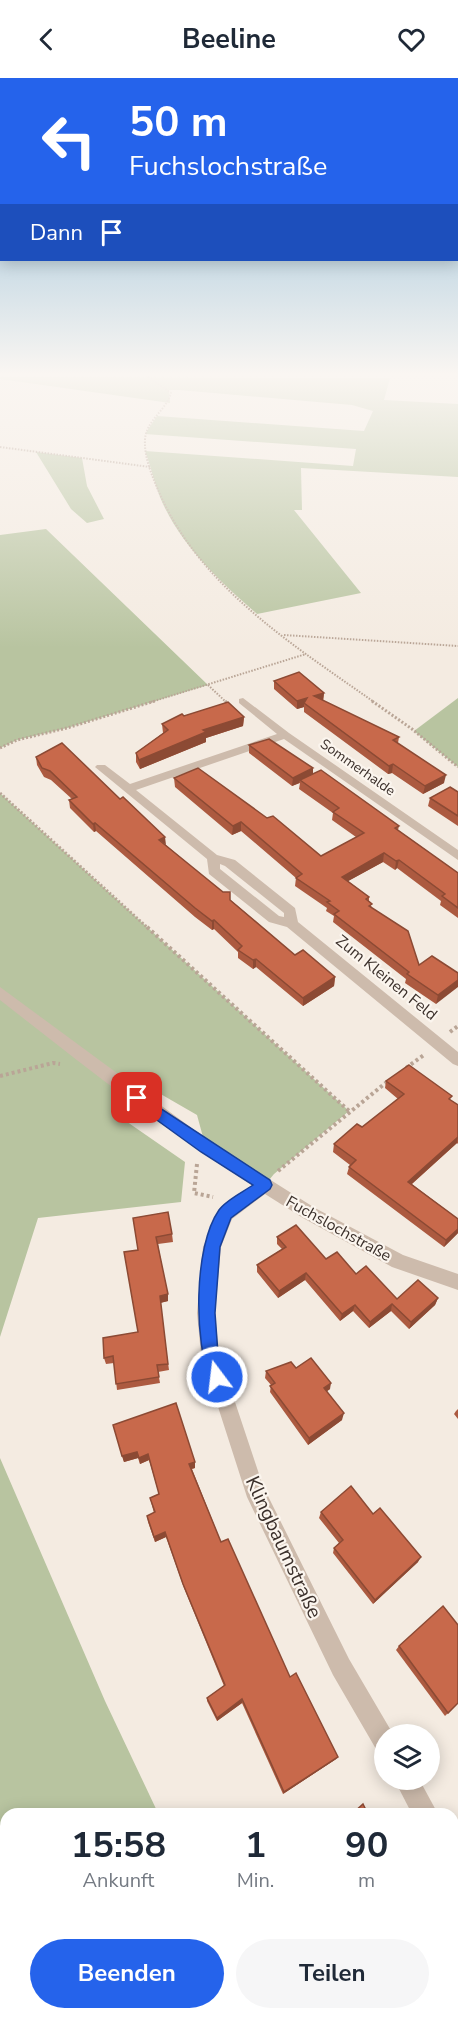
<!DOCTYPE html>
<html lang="de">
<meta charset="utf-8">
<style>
body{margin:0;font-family:"Nunito Sans",sans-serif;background:#f6f6f7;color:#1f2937;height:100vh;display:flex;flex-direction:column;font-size:22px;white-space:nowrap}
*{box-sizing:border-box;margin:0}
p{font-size:20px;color:#747a83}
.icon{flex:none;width:33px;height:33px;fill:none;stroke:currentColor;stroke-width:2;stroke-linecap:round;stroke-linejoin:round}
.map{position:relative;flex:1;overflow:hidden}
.drawer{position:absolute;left:0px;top:1730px;width:459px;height:212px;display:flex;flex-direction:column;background:#fff;border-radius:18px 18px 0 0;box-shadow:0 3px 15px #0003}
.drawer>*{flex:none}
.guide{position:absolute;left:0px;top:0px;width:459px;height:183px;box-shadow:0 3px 15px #0003;background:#2563eb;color:#fff;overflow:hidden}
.buttons{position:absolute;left:374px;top:1646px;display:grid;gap:12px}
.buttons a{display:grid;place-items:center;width:66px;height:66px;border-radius:50%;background:#fff;box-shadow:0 3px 15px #0003;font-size:30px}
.pin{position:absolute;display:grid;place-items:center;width:51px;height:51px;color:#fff;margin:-26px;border-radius:12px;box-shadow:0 3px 9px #0006}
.me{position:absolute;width:66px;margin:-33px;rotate:345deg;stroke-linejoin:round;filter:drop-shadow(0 0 4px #0008)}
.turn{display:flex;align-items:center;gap:21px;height:126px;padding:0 30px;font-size:27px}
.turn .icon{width:78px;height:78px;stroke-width:2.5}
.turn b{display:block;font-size:42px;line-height:51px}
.then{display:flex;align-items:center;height:57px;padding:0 30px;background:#0003;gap:12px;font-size:22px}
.eta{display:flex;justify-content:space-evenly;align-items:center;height:102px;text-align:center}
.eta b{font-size:36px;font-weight:700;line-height:42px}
.primary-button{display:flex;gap:12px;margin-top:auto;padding:12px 30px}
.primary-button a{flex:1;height:69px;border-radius:36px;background:#2563eb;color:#fff;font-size:24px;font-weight:700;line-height:69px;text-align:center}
.primary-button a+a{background:#f6f6f7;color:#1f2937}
header{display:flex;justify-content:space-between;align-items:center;height:78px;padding:0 30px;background:#fff;font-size:27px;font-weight:700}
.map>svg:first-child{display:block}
.green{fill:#b8c4a0}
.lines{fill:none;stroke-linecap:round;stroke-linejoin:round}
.path-far3{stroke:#b9a596;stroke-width:2;stroke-dasharray:1.5 1.5;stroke-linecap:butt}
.path-far2{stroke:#b9a596;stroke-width:3;stroke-dasharray:2 2;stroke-linecap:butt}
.path-far1{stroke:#b9a596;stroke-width:4;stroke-dasharray:3 3;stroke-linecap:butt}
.path{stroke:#b9a596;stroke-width:6;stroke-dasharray:4.5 4.5;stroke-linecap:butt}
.minor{fill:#cdbbac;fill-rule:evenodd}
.wall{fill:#ac5a40}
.shaded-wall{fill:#8c4a34}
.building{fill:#c8694b;stroke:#8c4a34;stroke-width:1.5}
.route{fill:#2563eb;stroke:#184099;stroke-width:1.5}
.labels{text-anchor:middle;stroke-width:4.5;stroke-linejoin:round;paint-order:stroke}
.far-street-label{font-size:14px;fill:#3b302b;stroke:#fbf5ee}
.street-label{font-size:16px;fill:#3b302b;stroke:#fbf5ee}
.near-street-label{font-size:20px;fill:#3b302b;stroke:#fbf5ee}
</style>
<header><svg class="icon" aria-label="back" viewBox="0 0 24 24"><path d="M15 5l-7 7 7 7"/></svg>Beeline<svg class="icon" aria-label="heart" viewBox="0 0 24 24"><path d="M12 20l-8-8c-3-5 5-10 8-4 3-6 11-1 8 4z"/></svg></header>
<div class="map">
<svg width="458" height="1940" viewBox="0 0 458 1940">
<rect width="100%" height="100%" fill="#f4ebe1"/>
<g class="green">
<path d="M0,299L390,300L384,322L458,326V399L301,390L302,432H294L361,515L257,536C221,504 184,471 163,426C155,409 152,391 145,373L353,388L356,371L145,356L157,338L364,353L373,333L352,327L179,312H169L170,325L0,301Z"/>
<polygon points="36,374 82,380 87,408 104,441 87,445 71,431"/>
<polygon points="46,451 208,607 67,650 17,662 0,670 0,457"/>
<polygon points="458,620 458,689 414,653"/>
<polygon points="0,715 349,1033 274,1096 265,1107 206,1070 197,1037 145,1007 120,1039 185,1084 181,1124 38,1140 0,1259"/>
<polygon points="0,1380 105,1623 158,1735 6,1736 6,1935 253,1935 255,1940 0,1940"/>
</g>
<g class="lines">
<g class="path-far3">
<path d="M148,299L171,315C166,333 146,342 145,362C144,379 152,398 159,414C200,509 293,567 374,624"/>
<polyline points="0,369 150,389"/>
<polyline points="284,557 458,568"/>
<polyline points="208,607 226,624"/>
<polyline points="151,624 306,576"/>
</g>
<g class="path-far2">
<polyline points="225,623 227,625"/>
<polyline points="372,623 412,651 458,689"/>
<polyline points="0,670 17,662 67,650 155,623"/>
<polyline points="0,715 149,851"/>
</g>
<g class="path-far1">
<polyline points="147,849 349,1033"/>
<polyline points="450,954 458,948"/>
<polyline points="406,990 424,977"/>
<polyline points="0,998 53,985 60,986"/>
<polyline points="197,1086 194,1115 213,1119"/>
<polyline points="278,1093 388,1003"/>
</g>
<g class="path">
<polyline points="0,1897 6,1912"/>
<polyline points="15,1935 17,1940"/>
</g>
<g class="minor">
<path d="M243,620L289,655L458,772V782L284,661L136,712L217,777L235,782L295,830L298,844L458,974V988L453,986L287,849L269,844L209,796L207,781L95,689L97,687H105L130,706L277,656L239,625V621ZM220,786L225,788L284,835V839L279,838L220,791Z"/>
<path d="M0,909L212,1065L315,1130L403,1177L458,1196V1212L392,1189L303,1140L265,1116L232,1141L221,1169L215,1235L219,1276L263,1408L349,1581L393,1656H384V1675L376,1671L333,1597L247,1419L201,1276L197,1235L203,1169L219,1131L252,1107C163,1051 82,986 0,922Z"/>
<polygon points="394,1701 419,1701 438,1736 412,1736"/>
<polygon points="453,1769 458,1771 458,1801 453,1799"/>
</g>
</g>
<g class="wall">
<polygon points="274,603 324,615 323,623 399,659 398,665 444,705 423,716 392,695 388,696 304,634 304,629 297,631 274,611"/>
<polygon points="184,638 244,639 243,648 206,660 206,664 140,691 136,684 136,675 163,655 162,646"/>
<polygon points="249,667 313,696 399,748 398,752 458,795 458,840 440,827 441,823 397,790 395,792 383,784 348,803 369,819 369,823 372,830 419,887 458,895 436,926 405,905 406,901 333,844 334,838 326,833 327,830 295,808 296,800 241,753 232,757 175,709 174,700 267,740 321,778 356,759 332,742 333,735 299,711 300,705 292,708 249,675"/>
<polygon points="36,679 166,767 295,877 335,899 334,908 303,928 256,889 253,891 238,880 238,874 214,851 212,852 195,839 96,753 94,754 70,730 69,722 72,721 51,702 44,699 37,687"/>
<polygon points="458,714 458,748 428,728 430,720"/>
<polygon points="386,1003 451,1022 458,1027 458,1066 457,1065 412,1106 458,1141 458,1155 444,1169 347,1096 349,1089 350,1087 333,1074 334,1066 362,1049 398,1021 385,1010"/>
<polygon points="133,1140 172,1156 173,1164 158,1166 168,1223 160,1225 169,1292 158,1294 160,1305 117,1312 114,1285 106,1286 104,1280 138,1254 138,1172"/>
<polygon points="277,1159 356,1196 397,1221 438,1220 435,1227 409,1251 391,1233 369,1250 353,1233 340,1243 305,1202 278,1220 257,1194 257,1187 282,1171 277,1166"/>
<polygon points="296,1290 330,1311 327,1313 342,1342 308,1367 270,1314 271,1307 265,1300 266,1293"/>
<polygon points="458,1331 458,1341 454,1336 456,1333"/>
<polygon points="113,1347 195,1384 195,1390 192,1391 221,1464 290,1599 336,1681 283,1716 242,1625 217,1643 207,1623 207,1620 224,1608 184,1510 166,1459 155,1464 148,1444 147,1438 154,1435 150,1420 159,1416 149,1382 140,1386 138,1380 124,1384"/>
<polygon points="321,1434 373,1436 418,1484 373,1526 333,1475 334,1470 339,1465 319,1440"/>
<polygon points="399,1568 458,1625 445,1638 396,1572"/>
</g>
<g class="shaded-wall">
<polygon points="324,615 323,623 314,618"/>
<polygon points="307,620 304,625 304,629 297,631 297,623"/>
<polygon points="244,639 243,648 206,660 206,664 140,691 139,682 203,652"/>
<polygon points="393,686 392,695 388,696 389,688"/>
<polygon points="313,690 313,698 300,702 299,705 292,708 293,700"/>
<polygon points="446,697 444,705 423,716 425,708"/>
<polygon points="241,744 241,753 232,757 233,748"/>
<polygon points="95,745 96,753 94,754 93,746"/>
<polygon points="165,759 166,767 159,762"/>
<polygon points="384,775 383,784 341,807 342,799"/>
<polygon points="399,782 397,790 395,792 396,783"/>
<polygon points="214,842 214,851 212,852 212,843"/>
<polygon points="256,881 256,889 253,891 253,882"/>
<polygon points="335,899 334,908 303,928 303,920"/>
<polygon points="458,902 458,909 436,926 438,917"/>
<polygon points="458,1059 457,1065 406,1111 408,1104"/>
<polygon points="458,1151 458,1155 444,1169 446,1162"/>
<polygon points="306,1195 305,1202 278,1220 279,1213"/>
<polygon points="168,1216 168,1223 160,1225 160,1218"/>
<polygon points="438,1220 435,1227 409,1251 411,1244"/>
<polygon points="392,1226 391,1233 369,1250 370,1244"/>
<polygon points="355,1227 353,1233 340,1243 342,1236"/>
<polygon points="331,1305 330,1311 323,1316 324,1310"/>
<polygon points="344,1335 342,1342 308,1367 309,1360"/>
<polygon points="137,1374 138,1380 124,1384 122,1378"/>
<polygon points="148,1376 149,1382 140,1386 139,1380"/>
<polygon points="195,1384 195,1390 190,1391 189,1386"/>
<polygon points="165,1454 166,1459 155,1464 154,1459"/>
<polygon points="421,1479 418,1484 373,1526 375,1522"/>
<polygon points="242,1621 242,1625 217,1643 217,1640"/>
<polygon points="338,1679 336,1681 283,1716 284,1714"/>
</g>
<g class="building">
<polygon points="299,594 324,615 314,618 399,659 393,662 446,697 425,708 393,686 389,688 304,625 307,620 297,623 274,603"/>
<polygon points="228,624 244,639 203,652 206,654 139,682 136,675 168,652 162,646 182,636 184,638"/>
<polygon points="269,661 313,690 293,700 249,667"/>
<polygon points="62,665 120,721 123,719 165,759 159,762 223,814 230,814 230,822 295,877 303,872 335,899 303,920 256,881 253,882 238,872 242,868 214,842 212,843 195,830 95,745 93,746 69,722 77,719 50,693 42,690 36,679"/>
<polygon points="198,690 267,740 273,738 321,778 364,755 333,734 339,730 300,702 321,692 399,748 395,750 458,795 458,830 442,818 445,816 399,782 396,783 384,775 342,799 369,819 366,821 372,826 369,828 408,853 419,887 432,878 458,895 458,902 438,917 407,896 409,894 334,836 339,833 327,824 330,823 296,800 302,796 241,744 233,748 174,700"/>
<polygon points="450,709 458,714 458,738 430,720"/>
<polygon points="409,987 452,1018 449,1021 458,1027 458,1059 408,1104 458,1141 458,1151 446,1162 349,1089 356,1082 334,1066 357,1046 362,1049 404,1016 386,1003"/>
<polygon points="168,1134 172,1156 156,1159 168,1216 160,1218 168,1286 157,1287 159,1299 116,1306 113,1278 104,1280 103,1260 138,1254 124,1174 138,1172 133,1140"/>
<polygon points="296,1147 326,1181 337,1174 356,1196 366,1188 397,1221 418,1202 438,1220 411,1244 392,1226 370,1244 355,1227 342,1236 306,1195 279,1213 257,1187 286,1169 277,1159"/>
<polygon points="311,1280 331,1305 324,1310 344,1335 309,1360 270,1308 275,1305 266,1293 291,1284 296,1290"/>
<polygon points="176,1325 195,1384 189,1386 221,1464 228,1461 290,1599 296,1595 338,1679 284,1714 242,1621 217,1640 207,1620 225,1607 183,1506 165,1454 154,1459 147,1438 155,1434 150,1420 159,1416 148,1376 139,1380 137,1374 122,1378 113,1347"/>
<polygon points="351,1408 373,1436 380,1430 421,1479 375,1522 334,1470 343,1462 321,1434"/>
<polygon points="443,1528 458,1547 458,1625 448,1635 399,1568"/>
<polygon points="363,1726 368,1736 352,1736"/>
<polygon points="453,1867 458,1875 458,1940 404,1940 400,1935 453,1935"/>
</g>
<linearGradient id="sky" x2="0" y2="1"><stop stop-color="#7eb2d2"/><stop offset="0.52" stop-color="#faf6f2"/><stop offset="1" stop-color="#faf6f2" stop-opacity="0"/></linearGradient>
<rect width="458" height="570" fill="url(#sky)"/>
<path class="route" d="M137,1015L270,1102L272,1107L270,1111L231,1140L220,1169L215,1235L218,1276L226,1299L223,1305L217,1307L211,1305C194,1265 193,1169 219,1132C226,1122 243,1114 253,1107L201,1074L132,1024L130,1020L132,1016Z"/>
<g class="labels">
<g class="far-street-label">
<text transform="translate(358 689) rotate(35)" y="5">Sommerhalde</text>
</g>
<g class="street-label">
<text transform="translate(387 899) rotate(39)" y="6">Zum Kleinen Feld</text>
<text transform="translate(339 1150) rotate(29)" y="6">Fuchslochstraße</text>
</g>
<g class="near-street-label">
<text transform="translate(284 1469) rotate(65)" y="7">Klingbaumstraße</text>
</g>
</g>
</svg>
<div class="buttons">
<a><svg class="icon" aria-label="layers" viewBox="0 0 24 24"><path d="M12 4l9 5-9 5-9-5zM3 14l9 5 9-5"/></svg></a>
</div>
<div class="pin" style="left:137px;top:1020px;background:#d93025"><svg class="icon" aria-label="arrive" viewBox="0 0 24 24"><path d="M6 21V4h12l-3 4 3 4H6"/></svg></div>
<svg class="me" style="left:217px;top:1299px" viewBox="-20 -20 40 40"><circle r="17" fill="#2563eb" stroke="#fff" stroke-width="3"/><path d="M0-11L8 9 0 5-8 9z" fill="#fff"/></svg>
<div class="guide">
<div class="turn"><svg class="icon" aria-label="left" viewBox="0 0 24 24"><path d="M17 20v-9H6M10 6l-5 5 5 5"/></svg><div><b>50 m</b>Fuchslochstraße</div></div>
<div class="then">Dann<svg class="icon" aria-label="arrive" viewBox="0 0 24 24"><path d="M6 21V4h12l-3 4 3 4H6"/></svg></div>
</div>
<section class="drawer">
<div class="eta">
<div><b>15:58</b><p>Ankunft</p></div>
<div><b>1</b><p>Min.</p></div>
<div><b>90</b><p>m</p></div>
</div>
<div class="primary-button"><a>Beenden</a><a>Teilen</a></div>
</section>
</div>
